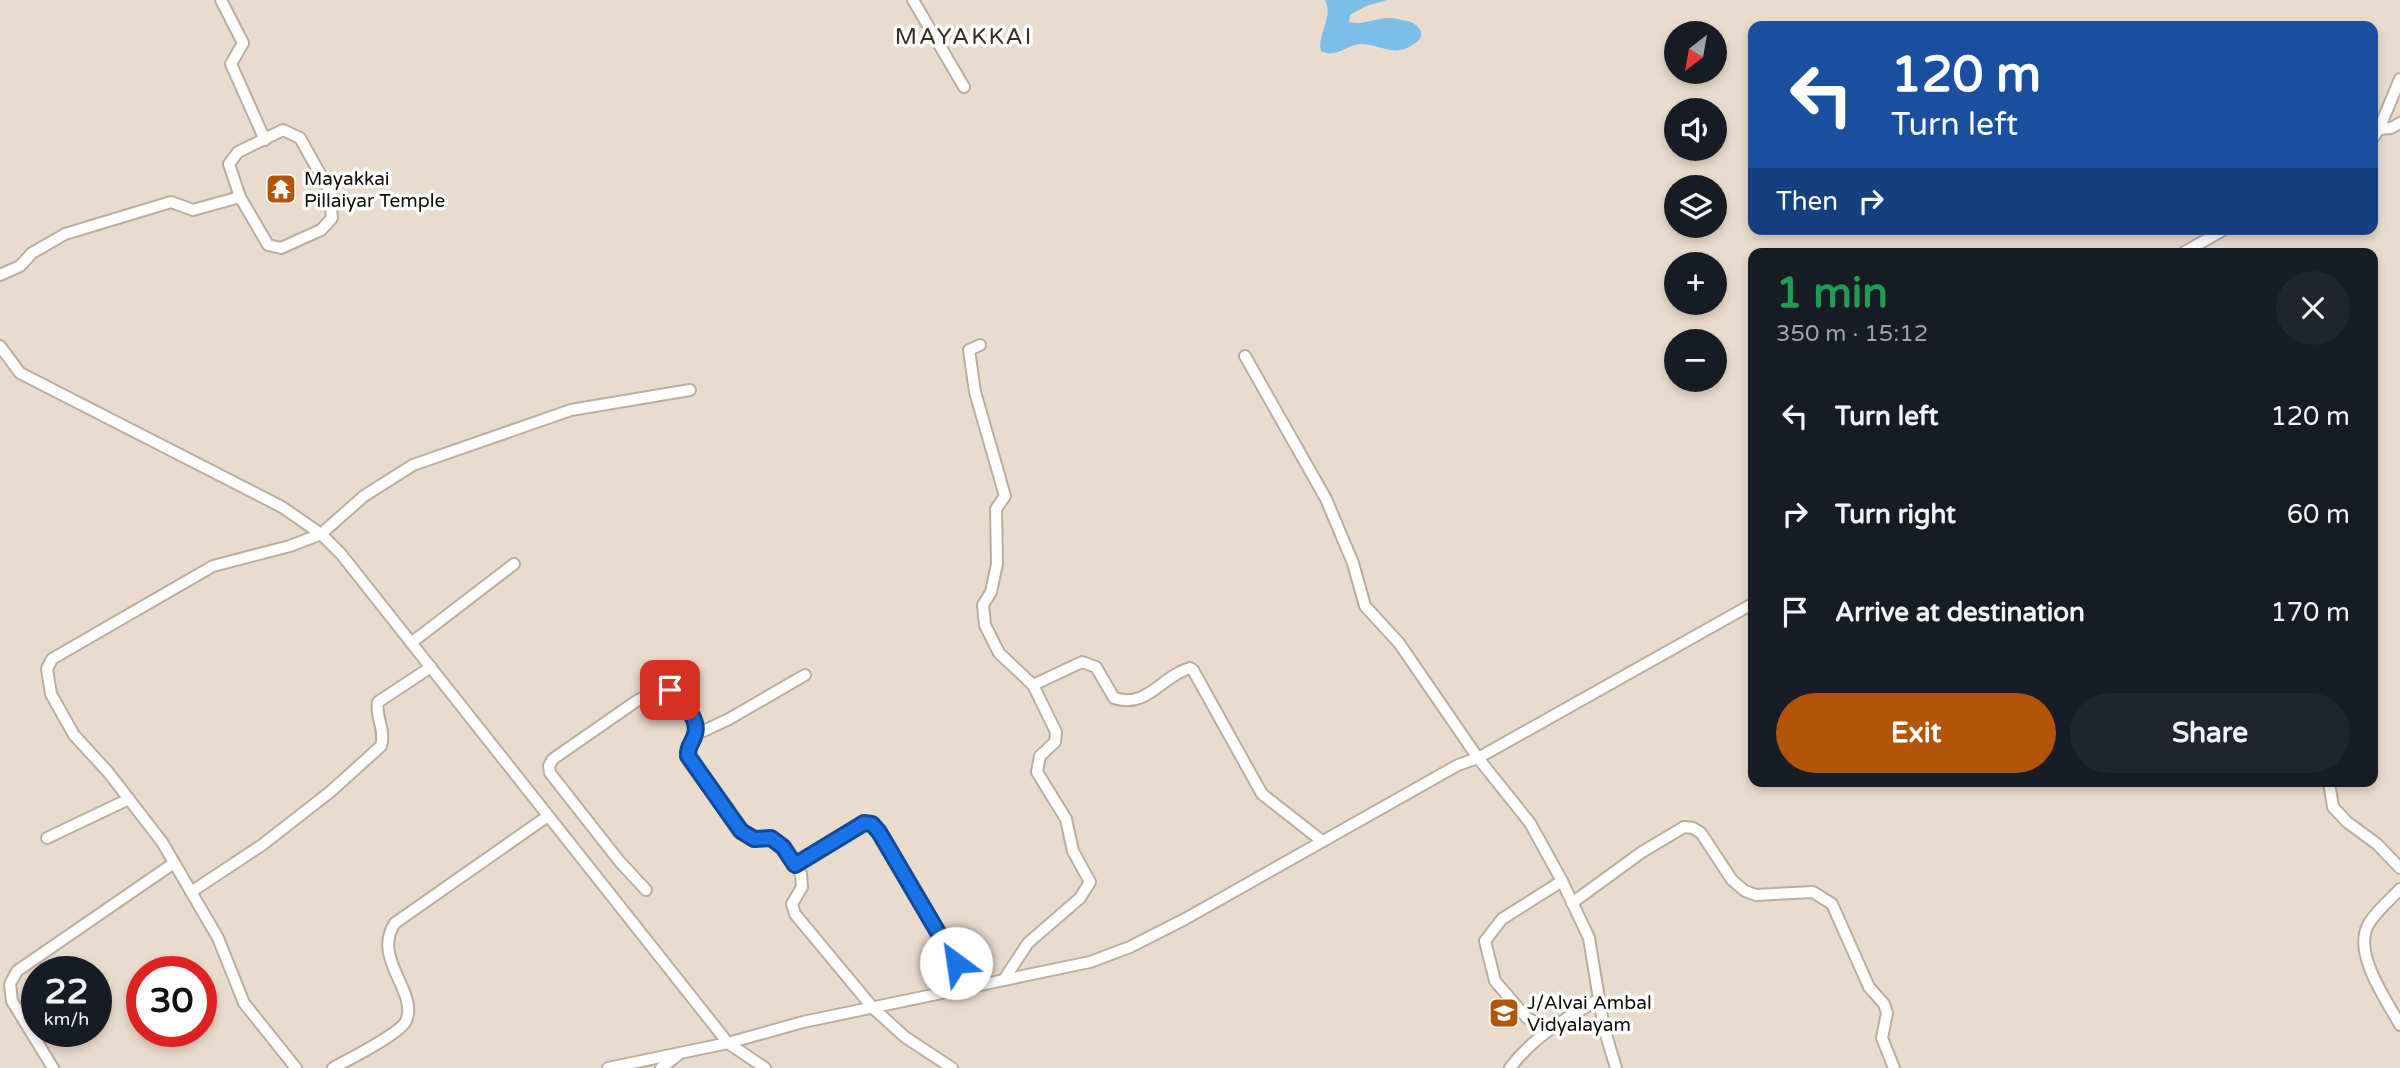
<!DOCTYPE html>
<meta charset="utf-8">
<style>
body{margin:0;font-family:"Varela Round",sans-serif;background:#20242c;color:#f1f3f6;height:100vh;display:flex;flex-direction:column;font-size:26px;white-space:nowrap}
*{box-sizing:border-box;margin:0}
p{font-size:23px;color:#9ea1a6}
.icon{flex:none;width:38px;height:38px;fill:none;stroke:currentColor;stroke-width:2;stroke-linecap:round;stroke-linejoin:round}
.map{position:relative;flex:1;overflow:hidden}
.side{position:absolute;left:1748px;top:248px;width:630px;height:539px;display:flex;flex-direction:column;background:#171b24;border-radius:14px;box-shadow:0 4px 10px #0003}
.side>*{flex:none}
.top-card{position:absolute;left:1748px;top:21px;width:630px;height:214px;border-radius:14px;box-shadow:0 4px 10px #0003;background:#1a4fa0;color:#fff;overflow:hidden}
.needle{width:46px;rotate:211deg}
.tools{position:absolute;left:1664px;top:21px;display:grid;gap:14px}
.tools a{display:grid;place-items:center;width:63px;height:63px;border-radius:50%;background:#171b24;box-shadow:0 4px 10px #0003;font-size:35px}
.speed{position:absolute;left:21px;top:956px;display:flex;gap:14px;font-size:35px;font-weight:700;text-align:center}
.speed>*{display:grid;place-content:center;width:91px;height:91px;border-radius:50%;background:#171b24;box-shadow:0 4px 10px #0003;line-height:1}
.speed small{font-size:18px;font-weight:400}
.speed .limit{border:10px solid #d22;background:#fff;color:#111}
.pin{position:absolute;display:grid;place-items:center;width:60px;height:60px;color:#fff;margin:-30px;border-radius:14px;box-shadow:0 4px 10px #0006}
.me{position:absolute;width:77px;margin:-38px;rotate:329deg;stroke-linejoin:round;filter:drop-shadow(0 0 5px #0008)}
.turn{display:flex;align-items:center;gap:24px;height:147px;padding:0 28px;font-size:32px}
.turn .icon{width:91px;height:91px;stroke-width:2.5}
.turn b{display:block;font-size:49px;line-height:60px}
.then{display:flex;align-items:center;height:66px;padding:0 28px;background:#0003;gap:14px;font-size:26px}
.round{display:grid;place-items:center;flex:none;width:74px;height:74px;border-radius:37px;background:#20242c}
.headline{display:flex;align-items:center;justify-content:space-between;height:119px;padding:0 28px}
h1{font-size:42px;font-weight:700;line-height:52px;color:#1e9e55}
.action{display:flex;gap:14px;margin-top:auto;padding:14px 28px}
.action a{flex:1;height:80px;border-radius:42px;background:#b35506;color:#fff;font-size:28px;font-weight:700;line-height:80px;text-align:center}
.action a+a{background:#20242c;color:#f1f3f6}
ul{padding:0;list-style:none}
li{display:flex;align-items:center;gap:21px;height:98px;padding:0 28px}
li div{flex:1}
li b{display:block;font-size:26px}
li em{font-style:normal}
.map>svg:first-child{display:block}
.water{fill:#7cbee7}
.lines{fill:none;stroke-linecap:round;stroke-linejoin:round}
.minor-casing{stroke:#bbad9e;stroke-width:14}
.minor{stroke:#fff;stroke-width:10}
.route-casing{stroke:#114b97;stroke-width:18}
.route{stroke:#1a73e8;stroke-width:12}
.labels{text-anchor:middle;stroke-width:7;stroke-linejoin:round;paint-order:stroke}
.poi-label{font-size:19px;fill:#100c07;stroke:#fff;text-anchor:start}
.quarter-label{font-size:23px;letter-spacing:2px;fill:#382d21;stroke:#fff}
</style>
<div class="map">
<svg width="2400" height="1068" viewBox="0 0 2400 1068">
<rect width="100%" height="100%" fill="#eadccc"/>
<path class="water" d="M1325,0H1387L1366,6L1350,15L1349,22C1367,27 1380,13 1402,20C1408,21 1413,22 1417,26C1420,30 1422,31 1421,36C1420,40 1417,42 1414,44C1395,58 1382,45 1362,44C1346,44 1337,59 1321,51C1317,34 1334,17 1325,0Z"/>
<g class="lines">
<g class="minor-casing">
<g id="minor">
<polyline points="221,0 243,43 231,64 265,140"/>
<polyline points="913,0 964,87"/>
<polyline points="2379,129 2391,128 2400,123"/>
<polygon points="283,130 300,138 329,190 332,218 321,230 281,248 268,245 240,197 229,164 238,152"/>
<polyline points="2373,138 2379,129 2400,79"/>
<polyline points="2181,254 2225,229"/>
<polyline points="0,275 20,266 32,253 65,234 171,202 193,210 240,197"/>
<polyline points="980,345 969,350 975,392 1005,496 996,509 997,564 991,592 983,605 985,625 999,653 1033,685 1056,732 1055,742 1040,756 1037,772 1066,819 1073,851 1090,882 1080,898 1028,943 1005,978"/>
<polyline points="0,346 20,373 282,507 321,534 341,554 728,1043 765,1068"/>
<path d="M1245,356L1326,499L1353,563L1365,606L1399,643L1478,758L1530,823L1562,881L1589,938L1599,999C1565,1019 1534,1036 1510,1068"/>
<polyline points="411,643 514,564"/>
<path d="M1033,685L1082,662L1096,667L1114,698C1148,709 1161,676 1190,668L1193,670L1262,794L1322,841"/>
<polyline points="695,735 729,719 805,675"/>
<polyline points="2329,782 2333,807 2347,822 2377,844 2400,868"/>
<polyline points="47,838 129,799"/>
<polyline points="795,865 864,823 872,824 879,832 970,986"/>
<path d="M2400,889C2390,900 2375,912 2368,925C2353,954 2386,999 2400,1025"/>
<path d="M646,890L620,862L550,773L549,766L553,759L635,702L663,686C677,694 700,716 695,734C693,743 687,746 688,756L741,831L754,839L771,838L783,847L801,874L802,887L792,904L795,914L873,1008L905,1037L952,1068"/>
<path d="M191,892L262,845L330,792L381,746C386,730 375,717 378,702L431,667"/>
<polyline points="1572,903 1642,852 1684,827 1693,828 1701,833 1732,880 1745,891 1756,895 1813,892 1832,904 1869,987 1884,1004 1887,1013 1882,1038 1894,1068"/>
<polyline points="1599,999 1604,1028 1616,1068"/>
<polyline points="1548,1028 1527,1018 1495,981 1485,941 1502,919 1562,881"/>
<polyline points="53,1068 12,1001 10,984 17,971 174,863"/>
<polyline points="296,1068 244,1003 218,938 162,842 108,772 74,735 51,694 47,669 52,659 213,566 290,546 321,534 364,496 413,465 571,410 690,390"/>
<path d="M333,1068C347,1060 400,1034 406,1021C419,992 371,958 395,923L548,816"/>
<polyline points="608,1068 728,1043 803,1022 1090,962 1130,947 1185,919 1458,765 1478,758 1754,603"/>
<polyline points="661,1068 678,1055"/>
</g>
</g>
<use href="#minor" class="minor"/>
</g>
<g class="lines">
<g class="route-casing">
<path id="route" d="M670,690C680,701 700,717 695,734C693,743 687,746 688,756L741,831L754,839L771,838L783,847L795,865L864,823L872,824L879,832L956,963"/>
</g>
<use href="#route" class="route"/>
</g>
<defs>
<g id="temple-square" transform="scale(1.575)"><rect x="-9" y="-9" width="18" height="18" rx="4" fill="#b35506" stroke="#fff"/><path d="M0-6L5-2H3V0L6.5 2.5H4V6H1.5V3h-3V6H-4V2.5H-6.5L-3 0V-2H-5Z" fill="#fff"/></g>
<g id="school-square" transform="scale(1.575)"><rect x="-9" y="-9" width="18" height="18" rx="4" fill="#b35506" stroke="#fff"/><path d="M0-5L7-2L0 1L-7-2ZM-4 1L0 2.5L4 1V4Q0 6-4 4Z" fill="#fff"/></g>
</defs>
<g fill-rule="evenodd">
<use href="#temple-square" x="281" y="189"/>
<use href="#school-square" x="1504" y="1013"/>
</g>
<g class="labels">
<g class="poi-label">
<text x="304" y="185">Mayakkai<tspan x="304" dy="22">Pillaiyar Temple</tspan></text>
<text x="1527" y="1009">J/Alvai Ambal<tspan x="1527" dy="22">Vidyalayam</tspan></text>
</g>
<g class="quarter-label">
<text x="964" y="44">MAYAKKAI</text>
</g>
</g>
</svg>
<div class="tools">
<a><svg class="needle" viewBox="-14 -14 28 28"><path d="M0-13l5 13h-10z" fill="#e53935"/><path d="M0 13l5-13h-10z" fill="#9ea1a6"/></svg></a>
<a><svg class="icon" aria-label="sound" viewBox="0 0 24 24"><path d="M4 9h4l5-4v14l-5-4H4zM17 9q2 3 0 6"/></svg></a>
<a><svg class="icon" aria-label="layers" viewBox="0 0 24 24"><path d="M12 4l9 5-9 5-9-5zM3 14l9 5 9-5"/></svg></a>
<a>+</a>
<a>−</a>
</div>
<div class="speed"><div>22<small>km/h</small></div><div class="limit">30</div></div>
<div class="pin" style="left:670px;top:690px;background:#d93025"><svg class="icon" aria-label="arrive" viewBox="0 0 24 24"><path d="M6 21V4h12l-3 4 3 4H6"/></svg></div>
<svg class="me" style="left:956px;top:963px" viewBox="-20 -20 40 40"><circle r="19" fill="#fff"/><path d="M0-13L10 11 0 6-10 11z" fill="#1a73e8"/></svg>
<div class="top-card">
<div class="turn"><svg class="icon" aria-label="left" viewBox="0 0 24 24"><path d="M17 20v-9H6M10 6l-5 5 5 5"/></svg><div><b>120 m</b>Turn left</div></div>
<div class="then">Then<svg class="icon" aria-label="right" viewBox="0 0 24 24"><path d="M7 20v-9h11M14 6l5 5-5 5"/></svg></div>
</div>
<section class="side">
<div class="headline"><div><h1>1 min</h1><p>350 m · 15:12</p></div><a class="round"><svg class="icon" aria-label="close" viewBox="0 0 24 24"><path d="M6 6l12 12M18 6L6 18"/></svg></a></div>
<ul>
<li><svg class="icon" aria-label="left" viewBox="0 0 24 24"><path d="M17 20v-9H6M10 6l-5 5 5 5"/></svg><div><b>Turn left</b></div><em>120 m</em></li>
<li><svg class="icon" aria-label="right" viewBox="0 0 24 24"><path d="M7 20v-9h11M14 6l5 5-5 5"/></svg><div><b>Turn right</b></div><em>60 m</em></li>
<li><svg class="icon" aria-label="arrive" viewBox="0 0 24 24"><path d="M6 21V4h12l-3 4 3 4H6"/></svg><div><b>Arrive at destination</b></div><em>170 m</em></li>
</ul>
<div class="action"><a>Exit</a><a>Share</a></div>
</section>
</div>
